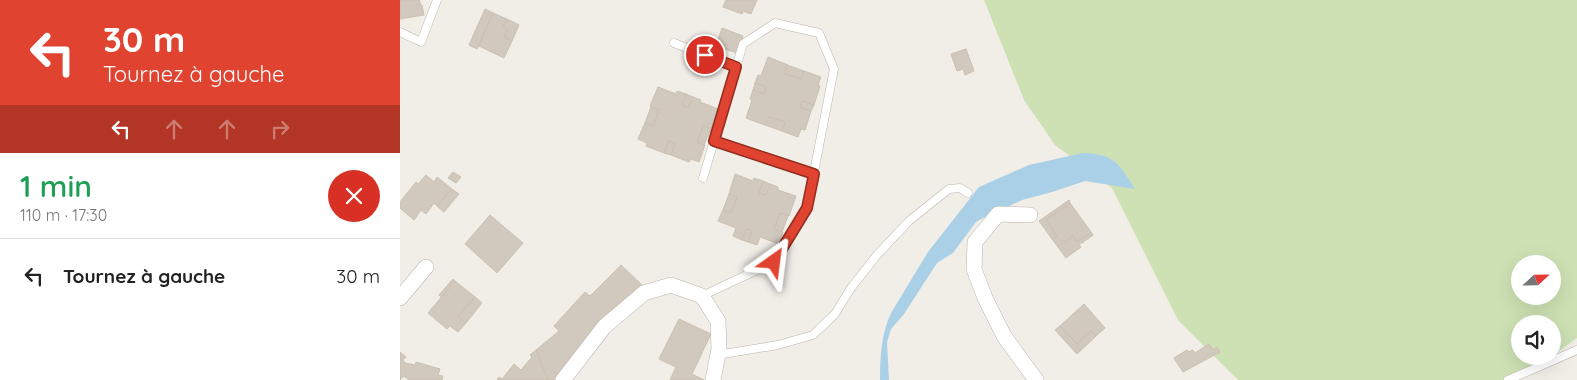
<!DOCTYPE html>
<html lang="fr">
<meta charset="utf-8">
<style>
body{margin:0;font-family:Quicksand,sans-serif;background:#f6f6f6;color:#222;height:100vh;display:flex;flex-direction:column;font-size:19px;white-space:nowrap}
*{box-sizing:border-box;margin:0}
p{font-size:16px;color:#767676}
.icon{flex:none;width:28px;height:28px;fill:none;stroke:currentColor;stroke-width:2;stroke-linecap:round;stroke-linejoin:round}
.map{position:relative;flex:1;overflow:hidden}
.sheet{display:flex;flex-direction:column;background:#fff;width:400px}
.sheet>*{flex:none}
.top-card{background:#e0432f;color:#fff;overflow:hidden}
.needle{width:32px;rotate:68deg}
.fabs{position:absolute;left:1111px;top:255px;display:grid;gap:10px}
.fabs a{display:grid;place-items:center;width:50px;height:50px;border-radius:50%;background:#fff;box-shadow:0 5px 20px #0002;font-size:25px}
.pin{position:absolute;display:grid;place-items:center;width:42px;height:42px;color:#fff;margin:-21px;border:2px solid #fff;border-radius:50%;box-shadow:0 1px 5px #0007}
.me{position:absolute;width:55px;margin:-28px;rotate:31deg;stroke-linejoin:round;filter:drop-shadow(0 0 4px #0008)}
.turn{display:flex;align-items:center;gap:18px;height:105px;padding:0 20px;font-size:22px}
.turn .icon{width:65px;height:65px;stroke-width:2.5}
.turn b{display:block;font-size:35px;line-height:42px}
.lanes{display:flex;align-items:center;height:48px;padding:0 20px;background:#0003;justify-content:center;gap:25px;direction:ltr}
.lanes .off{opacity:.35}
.round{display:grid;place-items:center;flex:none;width:52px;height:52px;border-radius:26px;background:#f6f6f6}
.overview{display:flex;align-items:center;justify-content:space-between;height:85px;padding:0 20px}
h1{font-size:30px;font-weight:600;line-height:38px;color:#1e9e55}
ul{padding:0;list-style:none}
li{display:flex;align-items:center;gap:15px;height:75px;padding:0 20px;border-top:1px solid #e0e0e0}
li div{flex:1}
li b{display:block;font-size:19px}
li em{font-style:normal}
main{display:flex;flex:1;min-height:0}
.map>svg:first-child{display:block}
.green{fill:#cee1b4;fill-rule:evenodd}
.water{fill:#aad0e7}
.building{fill:#d1c9bd;stroke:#cbc0b1}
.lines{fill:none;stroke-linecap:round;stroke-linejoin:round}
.service-casing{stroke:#bbb5aa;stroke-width:9}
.minor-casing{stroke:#bbb5aa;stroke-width:16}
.service{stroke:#fff;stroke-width:8}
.minor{stroke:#fff;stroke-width:15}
.route-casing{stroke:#922c1f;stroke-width:12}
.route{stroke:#e0432f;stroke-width:9}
</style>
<main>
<section class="sheet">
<div class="top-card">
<div class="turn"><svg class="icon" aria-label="left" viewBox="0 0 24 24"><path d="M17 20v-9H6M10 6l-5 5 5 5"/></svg><div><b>30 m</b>Tournez à gauche</div></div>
<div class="lanes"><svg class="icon" aria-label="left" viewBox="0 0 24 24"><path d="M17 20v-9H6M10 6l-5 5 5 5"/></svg><svg class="icon off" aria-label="ahead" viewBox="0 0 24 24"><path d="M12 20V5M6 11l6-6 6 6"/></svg><svg class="icon off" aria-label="ahead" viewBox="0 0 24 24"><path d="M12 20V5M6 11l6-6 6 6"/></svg><svg class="icon off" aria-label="right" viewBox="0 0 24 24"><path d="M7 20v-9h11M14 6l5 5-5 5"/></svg></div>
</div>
<div class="overview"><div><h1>1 min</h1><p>110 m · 17:30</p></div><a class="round" style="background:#d93025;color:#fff"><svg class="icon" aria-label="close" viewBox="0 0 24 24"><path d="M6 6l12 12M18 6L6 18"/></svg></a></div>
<ul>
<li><svg class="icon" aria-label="left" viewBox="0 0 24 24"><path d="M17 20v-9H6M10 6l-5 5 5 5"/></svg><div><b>Tournez à gauche</b></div><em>30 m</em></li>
</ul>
</section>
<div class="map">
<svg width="1177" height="380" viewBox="0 0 1177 380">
<rect width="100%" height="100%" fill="#f1ede7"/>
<path class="green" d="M584,0H1177V338L1152,356V324H1120V356H1152L1122,378L1116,380H838L778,320L712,188L655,145L624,100ZM1120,264H1152V296H1120Z"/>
<path class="water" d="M683,153C715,154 719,164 735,189L685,181L652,192L622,200L581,219L576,222L553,253L537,263L504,314L491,329L487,342L489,380H480C480,358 481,334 491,313L528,252L579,187L629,165Z"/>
<g class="building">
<polygon points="0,0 19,0 21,5 22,5 24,15 0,19"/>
<polygon points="326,0 357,0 351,14 343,11 342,14 323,7"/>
<polygon points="85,9 93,13 77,49 69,45"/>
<polygon points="93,13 107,19 103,27 108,29 104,37 112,41 104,58 79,46"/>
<polygon points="107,19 119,25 112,41 104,37 108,29 103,27"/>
<polygon points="322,28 343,36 337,53 316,46"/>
<polygon points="566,49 574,71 565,75 563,69 557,71 551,54"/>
<polygon points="368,57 388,65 384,73 401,79 404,71 421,77 418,85 420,86 414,105 402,101 400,107 411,111 405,130 401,129 398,137 382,131 385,122 369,117 365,125 346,118 352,100 350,99 353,90 364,94 366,87 355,83 358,75 361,76"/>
<polygon points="387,65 404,71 401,79 384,73"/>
<polygon points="355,83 366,87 364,94 353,90"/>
<polygon points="258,87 276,94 277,91 286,94 282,105 288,108 293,97 301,100 300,102 318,109 311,129 303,126 297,142 305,145 299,162 291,159 289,162 271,155 275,144 269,141 264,153 246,146 247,143 238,139 245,123 253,126 259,110 250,106"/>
<polygon points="286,94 293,97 288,108 282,105"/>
<polygon points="402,101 414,105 411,111 400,107"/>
<polygon points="251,107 259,110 253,126 245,123"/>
<polygon points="369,117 385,122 382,131 365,125"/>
<polygon points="303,126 311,129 304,145 297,142"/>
<polygon points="269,141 275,144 271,155 264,153"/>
<polygon points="53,172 61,177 56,183 48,178"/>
<polygon points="335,174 353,181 354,178 363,181 359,193 366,195 370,184 378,187 378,190 396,196 389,216 380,213 374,229 383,232 379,244 360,237 357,245 348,242 352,231 346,229 342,240 333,236 336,228 318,221 323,210 331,213 337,197 329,194"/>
<polygon points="26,175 34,182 37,177 52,189 37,206 34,203 26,214 21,210 14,220 0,208 0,202 16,182 18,184"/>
<polygon points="363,181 370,184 366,195 359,193"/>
<polygon points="52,189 59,194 44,212 37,206"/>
<polygon points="329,194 337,197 331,213 323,210"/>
<polygon points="669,200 670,203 646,220 657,236 652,239 639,221"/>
<polygon points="670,203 691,232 677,242 673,236 658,247 652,239 657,236 646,220"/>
<polygon points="380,213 388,216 382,232 374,229"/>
<polygon points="90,215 123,243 97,273 65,244"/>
<polygon points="346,229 352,231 348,242 342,240"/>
<polygon points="691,232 693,235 679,245 681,247 666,258 658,247 673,236 677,242"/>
<polygon points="221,265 244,287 209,315 178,348 183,353 156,380 148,380 136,350 159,331 154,326 185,292 190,296"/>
<polygon points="53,279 55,281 42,298 39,295"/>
<polygon points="55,281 75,297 58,317 66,323 58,332 50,326 47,329 28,313"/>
<polygon points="75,297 82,303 66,323 58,317"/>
<polygon points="684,304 705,328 696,336 691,331 677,344 660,326"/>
<polygon points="279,319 311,334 292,374 304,380 270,380 276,367 259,359"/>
<polygon points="660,326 677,344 691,331 696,336 677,354 655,330"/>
<polygon points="809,344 813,350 817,347 820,352 783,372 774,358 787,350 788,352 793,350 795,353"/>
<polygon points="136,350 148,380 97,380 99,377 102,379 114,364 121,370 132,357 130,355"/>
<polygon points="0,352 6,357 3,360 5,363 15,365 16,362 40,369 38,375 43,376 42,380 9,380 4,376 0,380"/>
</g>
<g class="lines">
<g class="service-casing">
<g id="service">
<polyline points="0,32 21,42 37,0"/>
<polyline points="274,43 336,67"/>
<polyline points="314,141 414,174"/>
<polyline points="302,296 374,262 407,208 434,69 419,33 375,23 343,44 303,178"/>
<polyline points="317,355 378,345 413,335 435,314 451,288 477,255 509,221 549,189 560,188 568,193"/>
<polyline points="1108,380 1177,350"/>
</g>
</g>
<g class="minor-casing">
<g id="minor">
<polyline points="630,215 598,214 575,242 574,269 585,298 604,336 636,380"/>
<polyline points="0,298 26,267"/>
<polyline points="163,380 204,327 244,293 271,285 302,296 318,321 319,349 313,380"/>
</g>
</g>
<use href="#service" class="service"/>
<use href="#minor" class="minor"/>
</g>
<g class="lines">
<g class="route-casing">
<polyline id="route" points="305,55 336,67 314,141 414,174 407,208 374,262"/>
</g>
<use href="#route" class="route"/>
</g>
</svg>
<div class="fabs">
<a><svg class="needle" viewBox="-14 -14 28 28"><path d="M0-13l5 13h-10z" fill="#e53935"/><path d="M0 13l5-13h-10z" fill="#767676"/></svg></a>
<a><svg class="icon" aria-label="sound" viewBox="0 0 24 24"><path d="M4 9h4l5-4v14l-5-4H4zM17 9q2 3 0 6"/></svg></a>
</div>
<div class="pin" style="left:305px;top:55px;background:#d93025"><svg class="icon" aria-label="arrive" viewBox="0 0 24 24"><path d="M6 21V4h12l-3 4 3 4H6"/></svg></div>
<svg class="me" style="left:374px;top:262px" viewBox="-20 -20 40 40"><path d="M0-17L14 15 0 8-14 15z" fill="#e0432f" stroke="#fff" stroke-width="4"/></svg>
</div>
</main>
